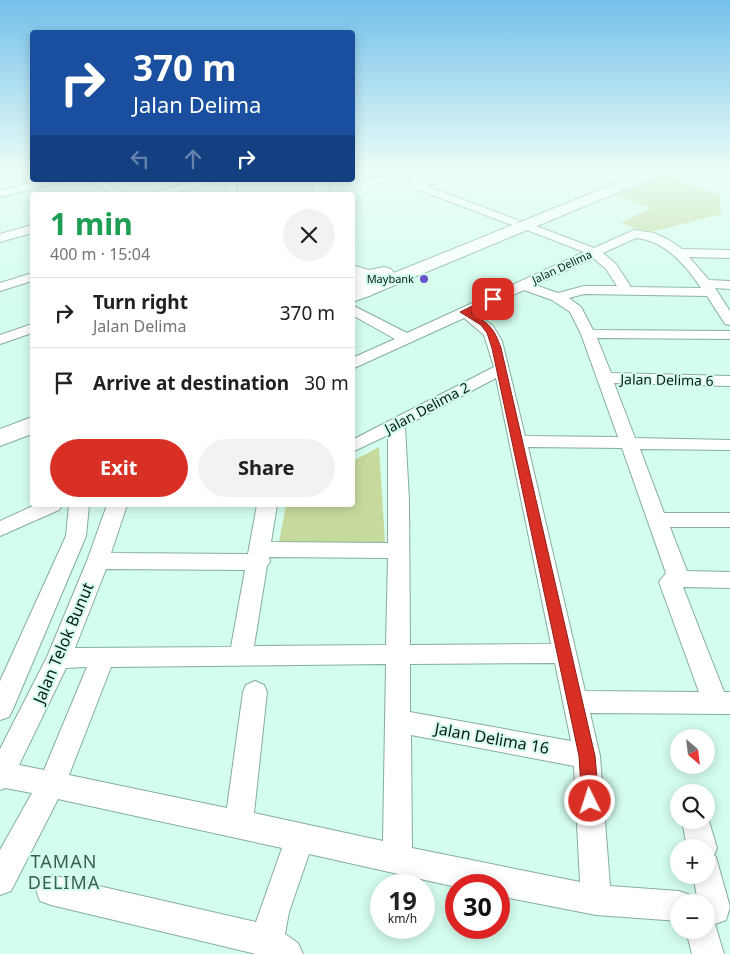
<!DOCTYPE html>
<meta charset="utf-8">
<style>
body{margin:0;font-family:"Noto Sans",sans-serif;background:#f2f2f2;color:#202124;height:100vh;display:flex;flex-direction:column;font-size:19px;white-space:nowrap}
*{box-sizing:border-box;margin:0}
p{font-size:16px;color:#757577}
.icon{flex:none;width:28px;height:28px;fill:none;stroke:currentColor;stroke-width:2;stroke-linecap:round;stroke-linejoin:round}
.map{position:relative;flex:1;overflow:hidden}
.sheet{position:absolute;left:30px;top:192px;width:325px;height:315px;display:flex;flex-direction:column;background:#fff;border-radius:5px;box-shadow:0 2px 12px #0003}
.sheet>*{flex:none}
.top-card{position:absolute;left:30px;top:30px;width:325px;height:152px;border-radius:5px;box-shadow:0 2px 12px #0003;background:#1a4fa0;color:#fff;overflow:hidden}
.needle{width:32px;rotate:152deg}
.buttons{position:absolute;left:670px;top:729px;display:grid;gap:10px}
.buttons a{display:grid;place-items:center;width:45px;height:45px;border-radius:50%;background:#fff;box-shadow:0 2px 12px #0003;font-size:25px}
.speed{position:absolute;left:370px;top:874px;display:flex;gap:10px;font-size:25px;font-weight:700;text-align:center}
.speed>*{display:grid;place-content:center;width:65px;height:65px;border-radius:50%;background:#fff;box-shadow:0 2px 12px #0003;line-height:1}
.speed small{font-size:12px;font-weight:400}
.speed .limit{border:8px solid #d22;background:#fff;color:#111}
.pin{position:absolute;display:grid;place-items:center;width:42px;height:42px;color:#fff;margin:-21px;border-radius:10px;box-shadow:0 2px 8px #0006}
.me{position:absolute;width:55px;margin:-28px;rotate:356deg;stroke-linejoin:round;filter:drop-shadow(0 0 4px #0008)}
.turn{display:flex;align-items:center;gap:18px;height:105px;padding:0 20px;font-size:22px}
.turn .icon{width:65px;height:65px;stroke-width:2.5}
.turn b{display:block;font-size:35px;line-height:42px}
.lanes{display:flex;align-items:center;height:48px;padding:0 20px;background:#0003;justify-content:center;gap:25px;direction:ltr}
.lanes .off{opacity:.35}
.round{display:grid;place-items:center;flex:none;width:52px;height:52px;border-radius:26px;background:#f2f2f2}
.head{display:flex;align-items:center;justify-content:space-between;height:85px;padding:0 20px}
h1{font-size:30px;font-weight:700;line-height:38px;color:#1e9e55}
.primary-button{display:flex;gap:10px;margin-top:auto;padding:10px 20px}
.primary-button a{flex:1;height:58px;border-radius:30px;background:#d93025;color:#fff;font-size:20px;font-weight:700;line-height:58px;text-align:center}
.primary-button a+a{background:#f2f2f2;color:#202124}
ul{padding:0;list-style:none}
li{display:flex;align-items:center;gap:15px;height:70px;padding:0 20px;border-top:1px solid #e0e0e0}
li div{flex:1}
li b{display:block;font-size:19px}
li em{font-style:normal}
.map>svg:first-child{display:block}
.green{fill:#c7da9e}
.lines{fill:none;stroke-linecap:round;stroke-linejoin:round}
.stream{stroke:#66d3ef;stroke-width:2.5}
.minor-casing{stroke:#86ad9e;stroke-width:2}
.major-casing{stroke:#86ad9e;stroke-width:2}
.highway-casing{stroke:#86ad9e;stroke-width:2}
.minor{fill:#fff;fill-rule:evenodd}
.major{fill:#fff;fill-rule:evenodd}
.highway{fill:#fff;fill-rule:evenodd}
.route{fill:#d93025;stroke:#8d1f18}
.poi-dot{fill:#6a52cc;stroke:#d3fded;stroke-width:2}
.labels{text-anchor:middle;stroke-width:4;stroke-linejoin:round;paint-order:stroke}
.far-street-label{font-size:11px;fill:#0b1a15;stroke:#d3fded}
.far-poi-label{font-size:11px;fill:#0b1a15;stroke:#d3fded;text-anchor:end}
.street-label{font-size:14px;fill:#0b1a15;stroke:#d3fded}
.near-street-label{font-size:16px;fill:#0b1a15;stroke:#d3fded}
.near-neighbourhood-label{font-size:18px;letter-spacing:1px;fill:#3a5f52;stroke:#d3fded}
</style>
<div class="map">
<svg width="730" height="954" viewBox="0 0 730 954">
<rect width="100%" height="100%" fill="#d3fded"/>
<g class="green">
<polygon points="667,176 720,195 721,214 647,233 621,223 651,208 615,195"/>
<polygon points="379,447 385,542 279,542 286,505 352,505 353,461"/>
</g>
<g class="lines">
<polyline class="stream" points="0,197 66,180"/>
<g class="minor-casing">
<g id="minor">
<polygon points="352,172 417,172 421,181 450,172 465,172 464,174 427,186 517,220 519,222 513,225 509,224 414,188 408,175 352,177"/>
<polygon points="620,172 636,172 638,174 633,177"/>
<polygon points="41,180 58,180 57,182 0,197 0,191"/>
<polygon points="91,180 103,180 126,195 113,195"/>
<polygon points="199,180 216,180 215,182 168,195 151,195 152,193"/>
<polygon points="227,180 237,180 236,195 226,195"/>
<path d="M523,221L594,248L634,230L654,233L669,240L682,249L730,250V258L689,257L709,280L730,281V289L715,288L730,311V325L725,324L707,296L584,294L569,298L581,307L593,330L730,331V339L597,338L611,373L730,376V386L614,383L635,438L730,440V450L640,449L664,513H730V527H670L687,571L730,572V588L683,587L724,692H730V714L590,713L600,756L610,886L679,891L690,895L693,902H679V921L596,915L499,896V885H456V887L309,854L289,912L285,934L298,943L303,954H256L51,905L40,901L36,890L40,879L51,875L256,922L282,848L58,799L11,891L0,895V850L32,793L5,788L0,790V749L47,657L87,561L107,505H127L111,553L248,554L257,505H277L271,542L388,543V435L352,452V440L494,367L484,335L464,318L352,369V358L395,339L352,315V305L407,333L584,252L519,227L517,225L519,223ZM636,238C665,241 685,264 701,288L631,287L616,264L603,253ZM593,258L606,269L617,286H584L558,293L535,285ZM524,290L552,300L570,312L581,334L618,437L525,436L502,341L493,326L475,313ZM496,378L551,644L410,645L409,501L405,426ZM528,447L622,448L666,573L659,582L699,692L585,691ZM269,557L388,558L386,645L254,646L267,566L270,562ZM106,569L245,570L231,647L75,648ZM555,663L571,741L410,712V664ZM386,664L383,841L254,813L267,692L264,685L255,681L246,685L243,692L227,808L69,775L111,667ZM87,667L44,770L19,765L66,668ZM411,735L574,766L580,882L412,848Z"/>
<polygon points="32,225 32,233 0,242 0,234"/>
<polygon points="32,273 32,281 0,291 0,283"/>
<polygon points="32,324 32,333 0,344 0,335"/>
<polygon points="35,505 62,505 59,510 0,536 0,521"/>
<polygon points="69,505 89,505 86,536 13,709 9,717 0,720 0,681 66,536"/>
<polygon points="706,811 717,848 714,855 716,857 730,907 726,920 715,924 724,954 692,954 686,930 706,930 706,902 698,902 693,875 706,875 706,848 687,848 682,820 706,820"/>
</g>
</g>
<g class="major-casing">
<polygon id="major" points="644,172 661,172 660,175 371,295 365,296 359,295 356,291 359,287"/>
</g>
<g class="highway-casing">
<g id="highway">
<polygon points="312,180 328,180 330,195 314,195"/>
<polygon points="352,265 369,270 384,267 391,269 394,273 391,277 367,281 375,291 372,295 352,302"/>
<polygon points="32,417 32,434 0,446 0,429"/>
</g>
</g>
<use href="#minor" class="minor"/>
<use href="#major" class="major"/>
<use href="#highway" class="highway"/>
</g>
<linearGradient id="sky" x2="0" y2="1"><stop stop-color="#74c0eb"/><stop offset="0.56" stop-color="#ebfef7"/><stop offset="1" stop-color="#ebfef7" stop-opacity="0"/></linearGradient>
<rect width="730" height="305" fill="url(#sky)"/>
<path class="route" d="M493,296L498,299L496,301L471,313C489,323 494,328 501,348L595,756L599,801L596,806L590,809L585,806L582,801L579,756L492,348L487,333L481,325L460,312Z"/>
<circle class="poi-dot" cx="424" cy="279" r="5"/>
<g class="labels">
<g class="far-street-label">
<text transform="translate(562 267) rotate(-25)" y="4">Jalan Delima</text>
</g>
<g class="far-poi-label">
<text x="414" y="283">Maybank</text>
</g>
<g class="street-label">
<text transform="translate(667 380) rotate(1)" y="5">Jalan Delima 6</text>
<text transform="translate(427 408) rotate(-28)" y="5">Jalan Delima 2</text>
</g>
<g class="near-street-label">
<text transform="translate(63 643) rotate(-67)" y="6">Jalan Telok Bunut</text>
<text transform="translate(492 738) rotate(10)" y="6">Jalan Delima 16</text>
</g>
<g class="near-neighbourhood-label">
<text x="64" y="868">TAMAN<tspan x="64" dy="21">DELIMA</tspan></text>
</g>
</g>
</svg>
<div class="buttons">
<a><svg class="needle" viewBox="-14 -14 28 28"><path d="M0-13l5 13h-10z" fill="#e53935"/><path d="M0 13l5-13h-10z" fill="#757577"/></svg></a>
<a><svg class="icon" aria-label="search" viewBox="0 0 24 24"><circle cx="10" cy="10" r="6"/><path d="M15 15l6 6"/></svg></a>
<a>+</a>
<a>−</a>
</div>
<div class="speed"><div>19<small>km/h</small></div><div class="limit">30</div></div>
<div class="pin" style="left:493px;top:299px;background:#d93025"><svg class="icon" aria-label="arrive" viewBox="0 0 24 24"><path d="M6 21V4h12l-3 4 3 4H6"/></svg></div>
<svg class="me" style="left:590px;top:801px" viewBox="-20 -20 40 40"><circle r="17" fill="#d93025" stroke="#fff" stroke-width="3"/><path d="M0-11L8 9 0 5-8 9z" fill="#fff"/></svg>
<div class="top-card">
<div class="turn"><svg class="icon" aria-label="right" viewBox="0 0 24 24"><path d="M7 20v-9h11M14 6l5 5-5 5"/></svg><div><b>370 m</b>Jalan Delima</div></div>
<div class="lanes"><svg class="icon off" aria-label="left" viewBox="0 0 24 24"><path d="M17 20v-9H6M10 6l-5 5 5 5"/></svg><svg class="icon off" aria-label="ahead" viewBox="0 0 24 24"><path d="M12 20V5M6 11l6-6 6 6"/></svg><svg class="icon" aria-label="right" viewBox="0 0 24 24"><path d="M7 20v-9h11M14 6l5 5-5 5"/></svg></div>
</div>
<section class="sheet">
<div class="head"><div><h1>1 min</h1><p>400 m · 15:04</p></div><a class="round"><svg class="icon" aria-label="close" viewBox="0 0 24 24"><path d="M6 6l12 12M18 6L6 18"/></svg></a></div>
<ul>
<li><svg class="icon" aria-label="right" viewBox="0 0 24 24"><path d="M7 20v-9h11M14 6l5 5-5 5"/></svg><div><b>Turn right</b><p>Jalan Delima</p></div><em>370 m</em></li>
<li><svg class="icon" aria-label="arrive" viewBox="0 0 24 24"><path d="M6 21V4h12l-3 4 3 4H6"/></svg><div><b>Arrive at destination</b></div><em>30 m</em></li>
</ul>
<div class="primary-button"><a>Exit</a><a>Share</a></div>
</section>
</div>
